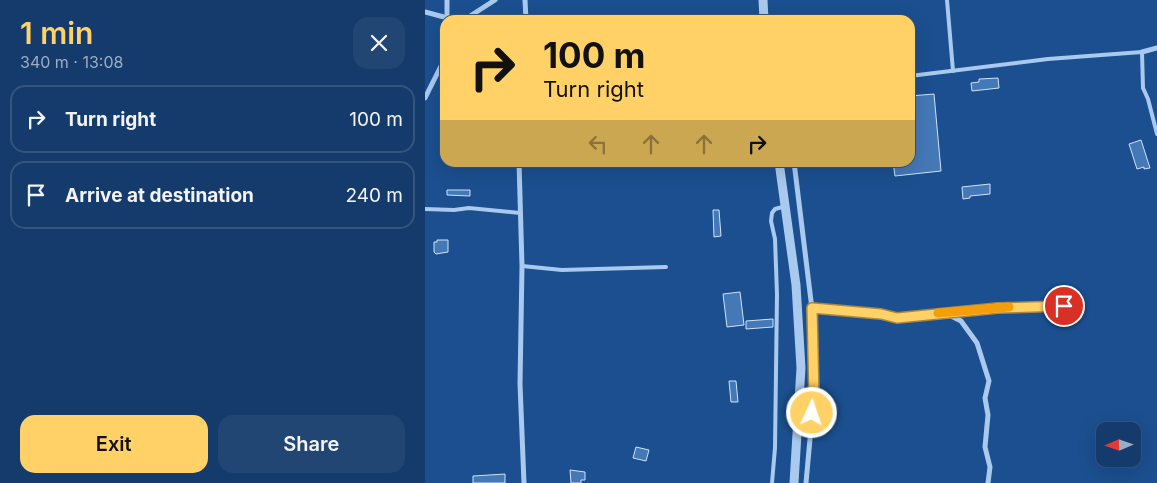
<!DOCTYPE html>
<meta charset="utf-8">
<style>
body{margin:0;font-family:Inter,sans-serif;background:#214673;color:#f1f3f6;height:100vh;display:flex;flex-direction:column;font-size:19px;white-space:nowrap}
*{box-sizing:border-box;margin:0}
p{font-size:16px;color:#9dadc1}
.icon{flex:none;width:28px;height:28px;fill:none;stroke:currentColor;stroke-width:2;stroke-linecap:round;stroke-linejoin:round}
.map{position:relative;flex:1;overflow:hidden}
.drawer{display:flex;flex-direction:column;background:#143b6b;width:425px}
.drawer>*{flex:none}
.top-card{position:absolute;left:15px;top:15px;width:475px;height:152px;border-radius:15px;box-shadow:0 5px 20px #0002,0 0 0 1px #33557e;background:#ffd166;color:#111;overflow:hidden}
.needle{width:32px;rotate:268deg}
.fabs{position:absolute;left:671px;top:422px;display:grid;gap:10px}
.fabs a{display:grid;place-items:center;width:45px;height:45px;border-radius:10px;background:#143b6b;box-shadow:0 5px 20px #0002,0 0 0 1px #33557e;font-size:25px}
.pin{position:absolute;display:grid;place-items:center;width:42px;height:42px;color:#fff;margin:-21px;border:2px solid #fff;border-radius:50%;box-shadow:0 1px 5px #0007}
.me{position:absolute;width:55px;margin:-28px;rotate:3deg;stroke-linejoin:round;filter:drop-shadow(0 0 4px #0008)}
.turn{display:flex;align-items:center;gap:18px;height:105px;padding:0 20px;font-size:22px}
.turn .icon{width:65px;height:65px;stroke-width:2.5}
.turn b{display:block;font-size:35px;line-height:42px}
.lanes{display:flex;align-items:center;height:48px;padding:0 20px;background:#0003;justify-content:center;gap:25px;direction:ltr}
.lanes .off{opacity:.35}
.round{display:grid;place-items:center;flex:none;width:52px;height:52px;border-radius:15px;background:#214673}
.summary{display:flex;align-items:center;justify-content:space-between;height:85px;padding:0 20px}
h1{font-size:30px;font-weight:600;line-height:38px;color:#ffd166}
.button{display:flex;gap:10px;margin-top:auto;padding:10px 20px}
.button a{flex:1;height:58px;border-radius:15px;background:#ffd166;color:#111;font-size:20px;font-weight:600;line-height:58px;text-align:center}
.button a+a{background:#214673;color:#f1f3f6}
ul{padding:0;list-style:none}
li{display:flex;align-items:center;gap:15px;height:68px;margin:0 10px 8px;padding:0 10px;border:2px solid #33557e;border-radius:15px}
li div{flex:1}
li b{display:block;font-size:19px}
li em{font-style:normal}
main{display:flex;flex:1;min-height:0}
.map>svg:first-child{display:block}
.building{fill:#4478b7;stroke:#cfe3fa}
.lines{fill:none;stroke-linecap:round;stroke-linejoin:round}
.service{stroke:#a9c9ee;stroke-width:4}
.minor{stroke:#a9c9ee;stroke-width:5}
.tertiary{stroke:#a9c9ee;stroke-width:9}
.route-casing{stroke:#a68842;stroke-width:12}
.route{stroke:#ffd166;stroke-width:9}
.slow{stroke:#f59e0b;stroke-width:9}
</style>
<main>
<section class="drawer">
<div class="summary"><div><h1>1 min</h1><p>340 m · 13:08</p></div><a class="round"><svg class="icon" aria-label="close" viewBox="0 0 24 24"><path d="M6 6l12 12M18 6L6 18"/></svg></a></div>
<ul>
<li><svg class="icon" aria-label="right" viewBox="0 0 24 24"><path d="M7 20v-9h11M14 6l5 5-5 5"/></svg><div><b>Turn right</b></div><em>100 m</em></li>
<li><svg class="icon" aria-label="arrive" viewBox="0 0 24 24"><path d="M6 21V4h12l-3 4 3 4H6"/></svg><div><b>Arrive at destination</b></div><em>240 m</em></li>
</ul>
<div class="button"><a>Exit</a><a>Share</a></div>
</section>
<div class="map">
<svg width="732" height="483" viewBox="0 0 732 483">
<rect width="100%" height="100%" fill="#1b4f8f"/>
<g class="building">
<polygon points="573,78 574,88 547,91 546,83 554,82 554,79"/>
<polygon points="509,94 516,171 470,176 468,162 485,162 485,96"/>
<polygon points="716,140 725,168 719,169 719,167 712,169 704,144"/>
<polygon points="565,184 565,194 545,196 545,198 538,199 537,187"/>
<polygon points="22,190 45,190 45,196 22,195"/>
<polygon points="288,210 294,210 296,236 289,237"/>
<polygon points="12,240 23,240 23,252 11,254 9,252 9,242 12,242"/>
<polygon points="315,292 319,325 302,327 298,294"/>
<polygon points="348,319 348,327 321,329 321,321"/>
<polygon points="304,381 311,381 313,402 306,402"/>
<polygon points="211,447 224,450 221,461 208,458"/>
<polygon points="145,470 160,472 160,480 156,480 156,483 146,483"/>
<polygon points="80,474 80,483 48,483 48,476"/>
</g>
<g class="lines">
<g class="service">
<polyline points="522,0 528,71"/>
<polyline points="485,76 623,59 717,52 718,88 723,99 732,134"/>
<polyline points="0,209 29,210 44,208 95,213"/>
<polyline points="97,266 137,270 241,267"/>
<polyline points="347,483 350,448 352,294 350,239 346,221 347,213 350,209 361,206"/>
</g>
<g class="minor">
<polyline points="100,0 101,20"/>
<polyline points="0,12 30,20"/>
<polyline points="22,17 22,0"/>
<polyline points="39,20 70,0"/>
<polyline points="717,52 732,48"/>
<polyline points="0,98 20,58"/>
<polyline points="94,162 97,266 95,384 99,483"/>
<polyline points="369,162 387,309 389,395 381,483"/>
<polyline points="387,309 456,314 472,318 520,313 536,321 552,343 564,381 560,398 563,415 560,447 565,467 563,483"/>
<polyline points="520,313 573,308 644,306"/>
</g>
<g class="tertiary">
<polyline points="338,0 339,20"/>
<polyline points="354,162 371,285 376,368 369,483"/>
</g>
</g>
<g class="lines">
<g class="route-casing">
<polyline id="route" points="387,413 389,396 387,308 456,314 472,318 573,308 639,306"/>
</g>
<use href="#route" class="route"/>
<polyline class="slow" points="513,313 584,307"/>
</g>
</svg>
<div class="fabs">
<a><svg class="needle" viewBox="-14 -14 28 28"><path d="M0-13l5 13h-10z" fill="#e53935"/><path d="M0 13l5-13h-10z" fill="#9dadc1"/></svg></a>
</div>
<div class="pin" style="left:639px;top:306px;background:#d93025"><svg class="icon" aria-label="arrive" viewBox="0 0 24 24"><path d="M6 21V4h12l-3 4 3 4H6"/></svg></div>
<svg class="me" style="left:387px;top:413px" viewBox="-20 -20 40 40"><circle r="17" fill="#ffd166" stroke="#fff" stroke-width="3"/><path d="M0-11L8 9 0 5-8 9z" fill="#fff"/></svg>
<div class="top-card">
<div class="turn"><svg class="icon" aria-label="right" viewBox="0 0 24 24"><path d="M7 20v-9h11M14 6l5 5-5 5"/></svg><div><b>100 m</b>Turn right</div></div>
<div class="lanes"><svg class="icon off" aria-label="left" viewBox="0 0 24 24"><path d="M17 20v-9H6M10 6l-5 5 5 5"/></svg><svg class="icon off" aria-label="ahead" viewBox="0 0 24 24"><path d="M12 20V5M6 11l6-6 6 6"/></svg><svg class="icon off" aria-label="ahead" viewBox="0 0 24 24"><path d="M12 20V5M6 11l6-6 6 6"/></svg><svg class="icon" aria-label="right" viewBox="0 0 24 24"><path d="M7 20v-9h11M14 6l5 5-5 5"/></svg></div>
</div>
</div>
</main>
